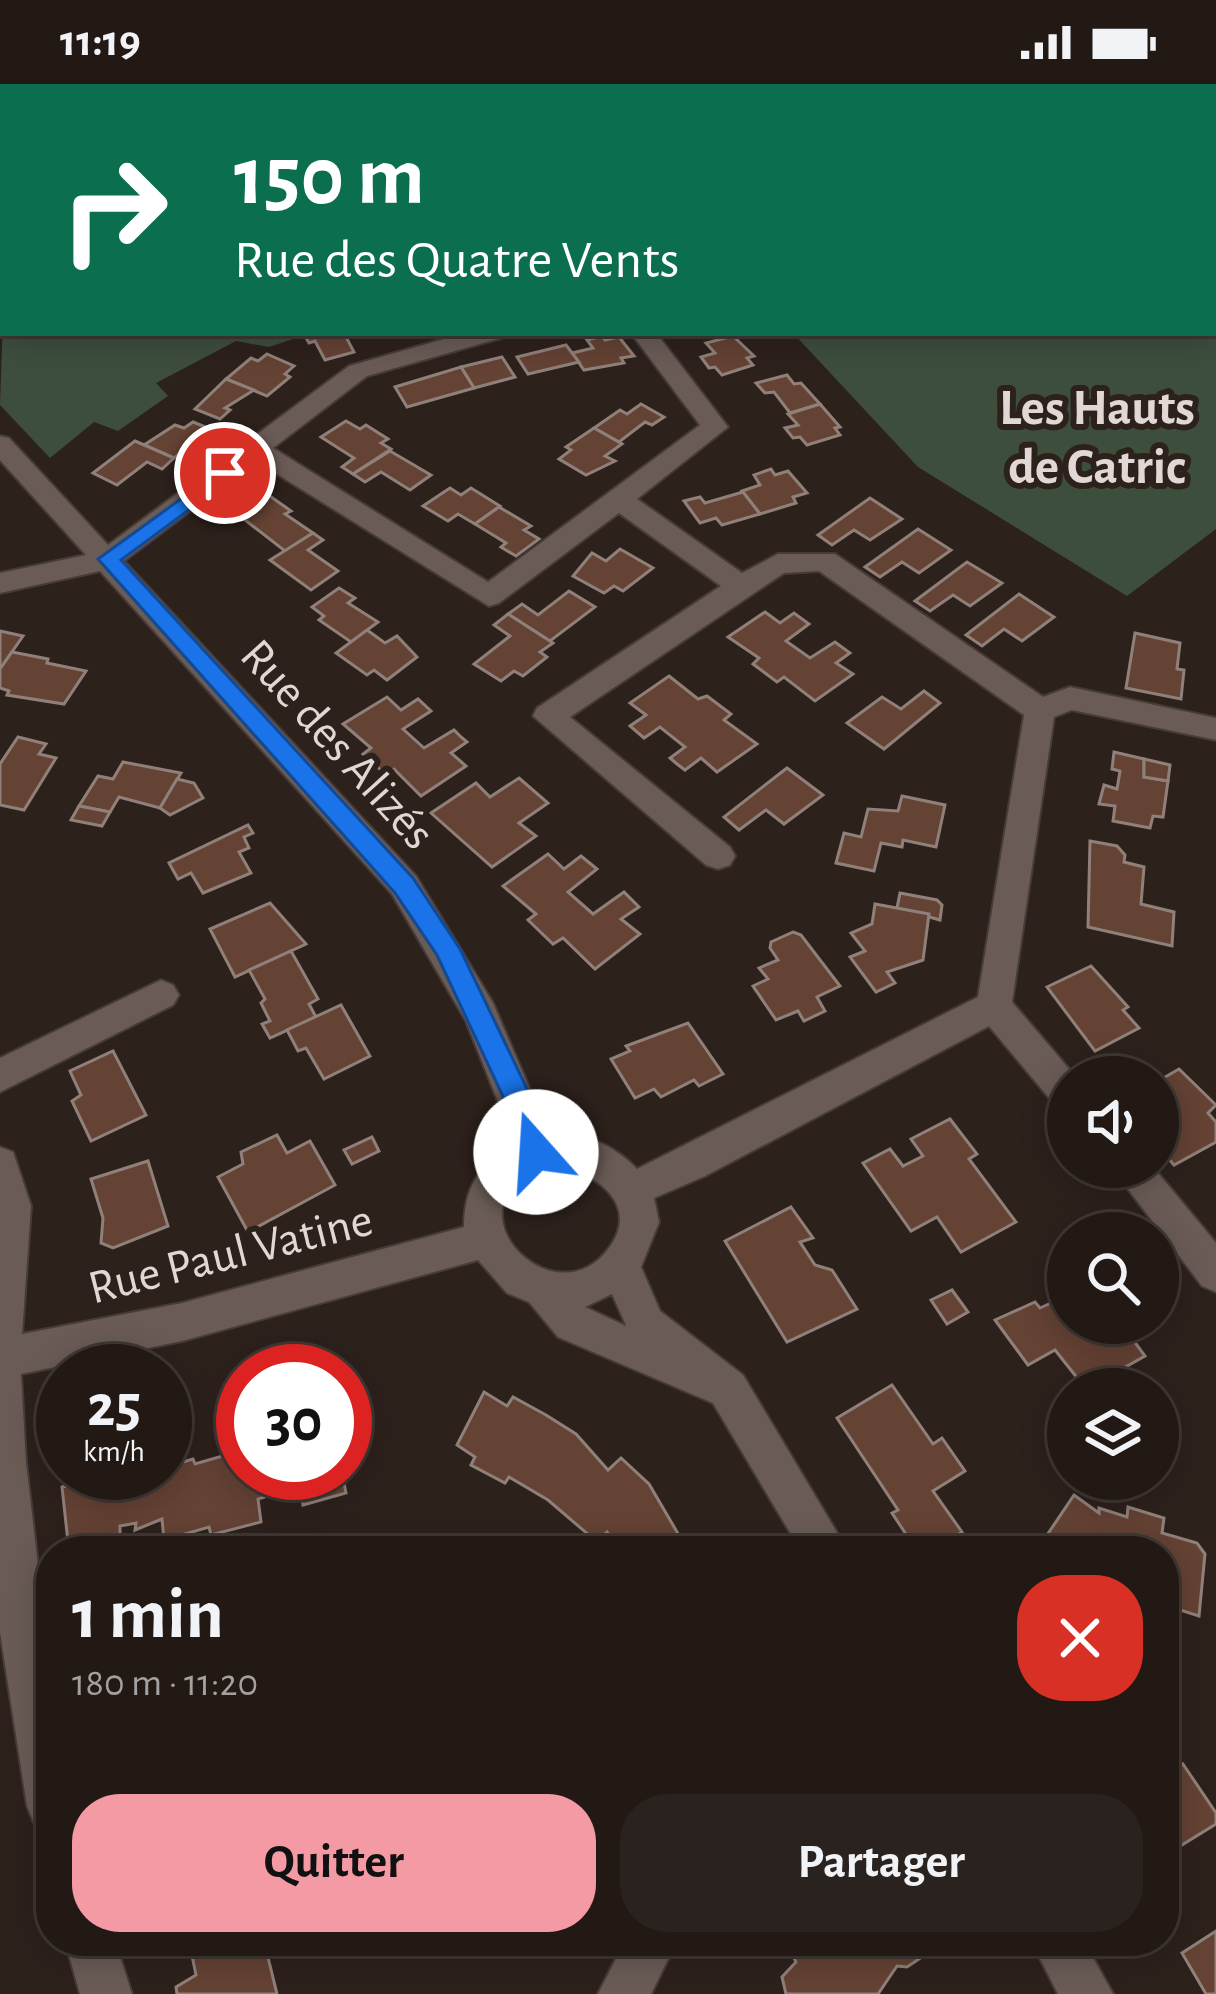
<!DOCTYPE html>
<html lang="fr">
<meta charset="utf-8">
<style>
body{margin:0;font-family:"Alegreya Sans",sans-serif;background:#2a221e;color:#f1f3f6;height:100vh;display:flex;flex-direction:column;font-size:45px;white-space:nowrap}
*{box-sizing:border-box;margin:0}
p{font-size:39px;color:#a2a0a0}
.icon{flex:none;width:66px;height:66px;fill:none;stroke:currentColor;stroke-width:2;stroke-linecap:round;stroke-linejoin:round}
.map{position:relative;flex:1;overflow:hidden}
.details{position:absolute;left:36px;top:1452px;width:1143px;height:420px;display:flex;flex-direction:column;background:#221915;border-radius:48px;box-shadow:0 6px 30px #0003,0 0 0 3px #3f3834}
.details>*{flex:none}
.guide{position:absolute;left:0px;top:0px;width:1218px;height:252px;box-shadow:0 6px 30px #0003,0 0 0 3px #3f3834;background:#0b6e4f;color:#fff;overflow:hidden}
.buttons{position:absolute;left:1047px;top:972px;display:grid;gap:24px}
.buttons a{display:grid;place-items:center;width:132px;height:132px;border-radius:50%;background:#221915;box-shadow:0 6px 30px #0003,0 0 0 3px #3f3834;font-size:60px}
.speed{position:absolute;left:36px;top:1260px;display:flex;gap:24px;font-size:60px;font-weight:700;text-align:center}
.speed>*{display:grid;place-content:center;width:156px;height:156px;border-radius:50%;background:#221915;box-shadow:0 6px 30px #0003,0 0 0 3px #3f3834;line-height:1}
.speed small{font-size:30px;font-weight:400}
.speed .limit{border:18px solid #d22;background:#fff;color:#111}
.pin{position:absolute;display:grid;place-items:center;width:102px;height:102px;color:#fff;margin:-51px;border:6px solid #fff;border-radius:50%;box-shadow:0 3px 12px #0007}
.me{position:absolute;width:132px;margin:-66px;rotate:341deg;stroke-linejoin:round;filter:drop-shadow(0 0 9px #0008)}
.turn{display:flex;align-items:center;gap:42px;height:252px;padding:0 36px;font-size:54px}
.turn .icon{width:156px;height:156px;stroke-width:2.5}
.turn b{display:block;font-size:84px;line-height:102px}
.round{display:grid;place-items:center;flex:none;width:126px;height:126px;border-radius:48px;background:#2a221e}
.overview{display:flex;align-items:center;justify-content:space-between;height:204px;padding:0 36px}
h1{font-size:72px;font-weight:600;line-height:90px}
.button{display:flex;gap:24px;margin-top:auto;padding:24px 36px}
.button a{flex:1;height:138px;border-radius:48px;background:#f49aa4;color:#111;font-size:48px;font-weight:600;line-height:138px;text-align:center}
.button a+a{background:#2a221e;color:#f1f3f6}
.status{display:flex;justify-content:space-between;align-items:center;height:84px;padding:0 60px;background:#221915;direction:ltr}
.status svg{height:33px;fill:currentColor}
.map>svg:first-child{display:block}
.green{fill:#3e4e3d}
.building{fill:#644234;stroke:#90807a;stroke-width:3}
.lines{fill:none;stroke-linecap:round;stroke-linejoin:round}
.street-casing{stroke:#463b38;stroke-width:4}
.secondary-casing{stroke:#463b38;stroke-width:5}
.street{fill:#6a5b55;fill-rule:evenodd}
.secondary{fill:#846048;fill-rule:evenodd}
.route{fill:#1a73e8;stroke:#114b97;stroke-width:3}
.labels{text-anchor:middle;stroke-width:12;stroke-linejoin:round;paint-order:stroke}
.street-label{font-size:48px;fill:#e1d8d5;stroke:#2d211c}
.far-district-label{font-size:51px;font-weight:bold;fill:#e1d8d5;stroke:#2d211c}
</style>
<div class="status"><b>11:19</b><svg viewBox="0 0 49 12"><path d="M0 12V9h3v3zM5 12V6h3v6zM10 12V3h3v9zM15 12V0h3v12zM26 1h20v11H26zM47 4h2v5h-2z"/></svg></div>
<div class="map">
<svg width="1216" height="1910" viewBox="0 0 1216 1910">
<rect width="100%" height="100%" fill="#2d211c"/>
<g class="green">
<polygon points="73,0 602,0 615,3 68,3"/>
<polygon points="3,232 3,249 293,249 296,254 269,263 236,257 156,299 168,312 118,347 94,338 50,374 0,321"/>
<polygon points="793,249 1216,251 1216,445 1127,512 918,383"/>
</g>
<g class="building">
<polygon points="303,249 344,249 354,268 325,276 315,257 309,259"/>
<polygon points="602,252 605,256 619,253 634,272 621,274 624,279 584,286 572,269 593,264 587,256"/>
<polygon points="733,252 754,272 747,274 753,281 722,291 715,283 709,284 701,273 715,269 706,259"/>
<polygon points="566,261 579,278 528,290 517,273"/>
<polygon points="267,270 294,282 285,290 290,293 267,312 226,295 251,274 258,277"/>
<polygon points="502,273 515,293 474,304 461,283"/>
<polygon points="461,283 474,304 407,323 395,303"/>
<polygon points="787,291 794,300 801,299 820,320 790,329 774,308 765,309 756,299"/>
<polygon points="226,295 254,306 225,324 230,326 220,335 195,325"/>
<polygon points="641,320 664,333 652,341 645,338 619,358 594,344 620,326 627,330"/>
<polygon points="820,320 840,343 835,344 840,351 807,361 800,353 793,354 785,344 798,341 788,330"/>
<polygon points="346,337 360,345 366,341 388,355 381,359 391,365 353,390 342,383 354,374 321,353"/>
<polygon points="193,338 218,348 207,358 199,355 174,374 144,361 175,341 184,344"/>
<polygon points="594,344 622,360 605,372 615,377 586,391 559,375 571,366 566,363"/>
<polygon points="135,357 174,374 162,385 147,378 117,401 93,389"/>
<polygon points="390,367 431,391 410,406 381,388 365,398 353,390"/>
<polygon points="771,385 775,391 788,387 807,409 793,413 796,419 760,430 742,407 760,401 754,391"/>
<polygon points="450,404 461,411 471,404 500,422 475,440 458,430 448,437 423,422"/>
<polygon points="743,408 760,430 722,441 716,434 700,439 684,417 700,413 705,419"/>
<polygon points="267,410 291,427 285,430 313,449 285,467 236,429"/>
<polygon points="870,414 902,435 870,456 854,446 832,461 818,451"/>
<polygon points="499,423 531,442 524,446 539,455 516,472 501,463 506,459 475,440"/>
<polygon points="918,445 951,466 919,489 902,478 880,493 865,483"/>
<polygon points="313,449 323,456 308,466 338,487 311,506 270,476"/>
<polygon points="620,465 653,484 623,507 614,502 604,509 573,492 592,469 606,477"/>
<polygon points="967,478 1002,499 970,522 953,511 930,527 915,517"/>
<polygon points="339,504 355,514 348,519 378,538 351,558 319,536 324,532 312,523"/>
<polygon points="569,507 595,523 550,557 508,530 522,520 538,531"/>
<polygon points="1019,510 1054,533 1022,557 1004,545 982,562 966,551"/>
<polygon points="765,528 780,539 794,529 809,540 786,557 810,574 835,558 850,569 836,579 853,590 815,617 784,593 777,598 753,580 759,574 728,553"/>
<polygon points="508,530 553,559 540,568 547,573 523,592 514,587 501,597 474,580 510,552 494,541"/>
<polygon points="367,546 385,559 397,552 417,573 387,596 374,586 367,591 336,569"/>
<polygon points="0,547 23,552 0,585"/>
<polygon points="1135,549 1180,559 1177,585 1184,586 1181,615 1126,604"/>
<polygon points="12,568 48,575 47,579 86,587 64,620 7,611 9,607 0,604 0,585"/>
<polygon points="669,592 698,615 707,612 731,630 724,636 757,660 717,688 701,674 685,686 677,680 670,674 685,663 660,643 644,654 630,642 646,631 630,619"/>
<polygon points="924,607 940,619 884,665 847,639 882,613 901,625"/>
<polygon points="387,613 401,626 418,615 431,627 403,645 424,664 454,646 461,653 467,658 451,669 466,682 421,712 394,685 385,690 363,670 371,664 343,640"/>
<polygon points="18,653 46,660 39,670 56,674 24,726 0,721 0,680"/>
<polygon points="1114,668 1144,675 1144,693 1168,697 1163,733 1153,732 1150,744 1113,737 1115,722 1099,720 1104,701 1117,705 1120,687 1112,685"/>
<polygon points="1144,675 1170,681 1168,697 1144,693"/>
<polygon points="123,678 181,689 160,724 119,713 110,728 79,722 98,692 113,695"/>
<polygon points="787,684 823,711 784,740 766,726 739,746 724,733"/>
<polygon points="519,694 548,719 519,739 536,752 492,783 431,729 476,699 490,713"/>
<polygon points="177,695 194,699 203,714 170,731 160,724"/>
<polygon points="902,712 945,721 936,763 903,756 902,763 881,759 874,787 836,779 844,749 861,753 868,725 898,727"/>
<polygon points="79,722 110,728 102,742 71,736"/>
<polygon points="248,741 253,749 244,753 249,764 239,768 251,789 203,809 191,789 178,795 169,779"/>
<polygon points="1090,757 1117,762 1125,771 1124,778 1144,783 1141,820 1174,828 1172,862 1088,843"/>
<polygon points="548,770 564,785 581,772 597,785 568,808 593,830 624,808 639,823 621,835 640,850 595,885 563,854 553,860 528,836 536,830 503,802"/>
<polygon points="900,809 937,816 942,821 940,836 897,824"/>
<polygon points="270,819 306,860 235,893 210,845"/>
<polygon points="875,820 929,830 923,876 887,888 895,899 876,908 850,873 865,867 851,849 872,840"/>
<polygon points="793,848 801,851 840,902 817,913 825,927 804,937 798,927 776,936 753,902 768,895 759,884 778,876 770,864 771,858"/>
<polygon points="291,867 318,915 309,920 316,933 270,954 262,940 270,937 261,919 265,915 249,886"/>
<polygon points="1091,882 1128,923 1123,926 1139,944 1095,967 1047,903"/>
<polygon points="341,921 370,972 324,995 306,964 298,967 287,946"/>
<polygon points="688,939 723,990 699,1002 694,996 661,1013 654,1005 635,1014 611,975 630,967 626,962"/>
<polygon points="113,967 146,1031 91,1057 72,1017 81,1011 70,987"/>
<polygon points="1179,985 1216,1021 1208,1029 1216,1038 1216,1058 1174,1081 1161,1066 1165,1060 1158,1051 1158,997"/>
<polygon points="950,1035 977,1070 969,1075 1016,1138 961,1168 937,1133 911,1147 863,1079 890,1065 903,1082 923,1072 911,1055"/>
<polygon points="277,1051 287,1069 310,1057 335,1101 248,1148 218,1093 243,1080 241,1068"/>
<polygon points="372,1053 379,1067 352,1080 344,1066"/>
<polygon points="148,1077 168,1142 113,1164 101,1159 103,1134 91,1095"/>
<polygon points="791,1123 813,1154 800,1158 815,1181 832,1186 857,1225 787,1258 725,1157"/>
<polygon points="952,1206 968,1228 947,1240 931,1216"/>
<polygon points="1068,1211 1068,1239 1113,1239 1123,1253 1128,1249 1145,1272 1086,1305 1055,1266 1028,1281 995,1236 1035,1218 1040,1224"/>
<polygon points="892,1301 933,1360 942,1354 965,1387 933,1407 962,1448 931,1467 917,1467 892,1429 898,1426 837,1334"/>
<polygon points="484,1308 507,1322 513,1313 546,1331 576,1350 608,1386 621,1374 649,1400 687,1465 694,1461 697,1467 622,1467 607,1448 597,1458 548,1416 509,1393 505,1399 471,1381 475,1373 457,1361"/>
<polygon points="243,1366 243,1389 342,1389 346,1409 303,1421 299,1395 284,1398 284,1407 258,1415 261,1438 211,1451 209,1443 164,1456 162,1435 135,1446 136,1439 120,1442 120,1463 69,1467 62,1403 101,1394 101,1401 145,1389 165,1389 165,1383 193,1375 195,1380"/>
<polygon points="1074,1411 1099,1429 1099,1424 1127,1433 1128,1423 1164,1434 1162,1449 1197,1459 1205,1470 1199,1532 1164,1521 1164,1467 1045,1466 1043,1457"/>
<polygon points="1183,1680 1216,1729 1216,1740 1164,1772 1164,1690"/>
<polygon points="1216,1847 1216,1910 1206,1910 1182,1869"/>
<polygon points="189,1857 264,1857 277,1910 177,1910 176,1903 196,1891"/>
<polygon points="790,1857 946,1857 907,1883 897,1882 878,1910 786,1910 782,1893 796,1878 787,1861"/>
</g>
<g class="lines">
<g class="street-casing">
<g id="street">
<polygon points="1092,0 1124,0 1126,3 1094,3"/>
<rect x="1215" y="17" width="1" height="12"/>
<polygon points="3,157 3,171 0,172 0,158"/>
<path d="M465,249H504L501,254L367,292L273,364L488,498L700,341L631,249H656L728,343L637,415L742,489L778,470H835L1043,613L1070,603L1216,634V656L1072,626L1054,633L1012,918L1076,993H1068V1026L1055,1021L989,942L705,1092L654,1114L659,1138L641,1183L660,1227L743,1291L848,1467H801L713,1319L558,1253L529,1218L507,1209L478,1176L182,1257L21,1290L26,1378L51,1594V1746L34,1739L27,1722L0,1548V1063L13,1068L31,1122L22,1250L182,1219L464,1143C464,1106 479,1076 516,1063L466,937L392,810L100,487L0,509V489L86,471L0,376V352L9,354L108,461L349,282ZM256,377L489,522L499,519L619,429L721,502L537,624L533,632L706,781L718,785L730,781L735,772L730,763L570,633L784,489L819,487L1024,631L978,913L637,1085C618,1064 578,1043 549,1050L493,919L416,792L124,477ZM558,1081C593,1089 637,1117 613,1158C564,1238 457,1141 523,1094C532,1088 548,1085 558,1081ZM612,1210L626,1241V1242L585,1223Z"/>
<polygon points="161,896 173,901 179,911 173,921 0,1008 0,974"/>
<polygon points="1111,1083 1153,1083 1216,1159 1216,1208 1202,1202"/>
<polygon points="65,1857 115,1857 132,1910 80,1910"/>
<polygon points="625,1857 677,1857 651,1910 598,1910"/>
<polygon points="1031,1857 1084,1857 1113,1910 1058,1910"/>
</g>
</g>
<g class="secondary-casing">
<g id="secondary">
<polygon points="634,0 675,0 677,3 636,3"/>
<rect x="1215" y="128" width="1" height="20"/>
</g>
</g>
<use href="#street" class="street"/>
<use href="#secondary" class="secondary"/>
</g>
<polygon class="route" points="225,383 235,389 232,394 121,476 413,794 460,865 542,1036 550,1068 546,1077 536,1081 526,1077 514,1036 437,871 395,809 98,475"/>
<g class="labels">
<g class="street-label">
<text transform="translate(339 659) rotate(48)" y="17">Rue des Alizés</text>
<text transform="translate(230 1168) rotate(-14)" y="17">Rue Paul Vatine</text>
</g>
<g class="far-district-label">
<text x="1097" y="340">Les Hauts<tspan x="1097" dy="59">de Catric</tspan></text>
</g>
</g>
</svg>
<div class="buttons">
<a><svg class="icon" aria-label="sound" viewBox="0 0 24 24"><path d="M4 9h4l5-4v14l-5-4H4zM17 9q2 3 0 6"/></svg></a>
<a><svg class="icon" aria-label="search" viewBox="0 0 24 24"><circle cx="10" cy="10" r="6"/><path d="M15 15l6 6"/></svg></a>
<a><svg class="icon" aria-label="layers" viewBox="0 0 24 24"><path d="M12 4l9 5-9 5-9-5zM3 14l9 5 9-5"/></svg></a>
</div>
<div class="speed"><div>25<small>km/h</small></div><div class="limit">30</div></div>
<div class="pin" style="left:225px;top:389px;background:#d93025"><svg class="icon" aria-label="arrive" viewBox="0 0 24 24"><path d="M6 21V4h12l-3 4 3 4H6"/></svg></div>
<svg class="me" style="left:536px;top:1068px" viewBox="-20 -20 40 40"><circle r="19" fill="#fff"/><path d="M0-13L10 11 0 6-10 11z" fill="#1a73e8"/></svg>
<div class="guide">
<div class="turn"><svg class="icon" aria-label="right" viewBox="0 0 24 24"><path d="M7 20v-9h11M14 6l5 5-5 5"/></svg><div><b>150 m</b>Rue des Quatre Vents</div></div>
</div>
<section class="details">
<div class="overview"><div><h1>1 min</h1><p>180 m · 11:20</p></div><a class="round" style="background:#d93025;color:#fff"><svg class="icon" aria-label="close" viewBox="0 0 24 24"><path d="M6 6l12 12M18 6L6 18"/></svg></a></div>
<div class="button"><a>Quitter</a><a>Partager</a></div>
</section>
</div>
